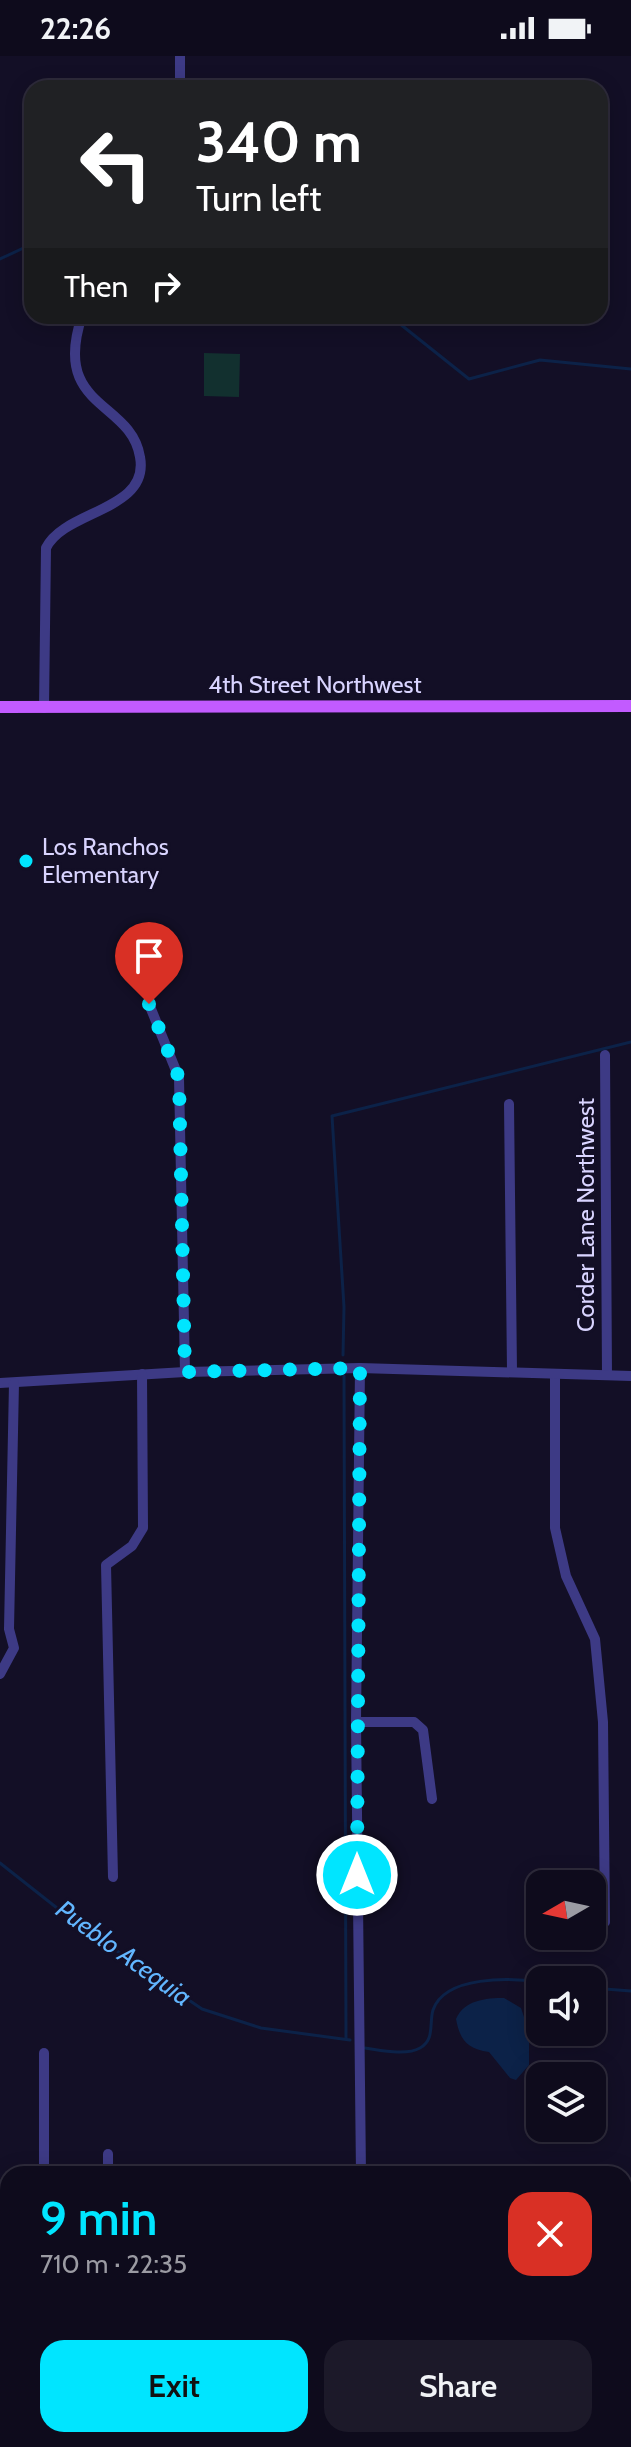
<!DOCTYPE html>
<meta charset="utf-8">
<style>
body{margin:0;font-family:Cabin,sans-serif;background:#1c1929;color:#f1f3f6;height:100vh;display:flex;flex-direction:column;font-size:30px;white-space:nowrap}
*{box-sizing:border-box;margin:0}
p{font-size:26px;color:#9b9ba3}
.icon{flex:none;width:44px;height:44px;fill:none;stroke:currentColor;stroke-width:2;stroke-linecap:round;stroke-linejoin:round}
.map{position:relative;flex:1;overflow:hidden}
.panel{position:absolute;left:0px;top:2110px;width:632px;height:282px;display:flex;flex-direction:column;background:#0e0b1c;border-radius:24px 24px 0 0;box-shadow:0 4px 20px #0003,0 0 0 2px #2e2b3b}
.panel>*{flex:none}
.hud{position:absolute;left:24px;top:24px;width:584px;height:244px;border-radius:24px;box-shadow:0 4px 20px #0003,0 0 0 2px #2e2b3b;background:#202124;color:#fff;overflow:hidden}
.needle{width:52px;rotate:261deg}
.tools{position:absolute;left:526px;top:1814px;display:grid;gap:16px}
.tools a{display:grid;place-items:center;width:80px;height:80px;border-radius:16px;background:#0e0b1c;box-shadow:0 4px 20px #0003,0 0 0 2px #2e2b3b;font-size:40px}
.pin{position:absolute;display:grid;place-items:center;width:68px;height:68px;color:#fff;margin:-82px -34px;border-radius:50% 50% 50% 0;rotate:-45deg;box-shadow:0 0 8px #0007}
.pin .icon{rotate:45deg}
.me{position:absolute;width:88px;margin:-44px;rotate:0deg;stroke-linejoin:round;filter:drop-shadow(0 0 6px #0008)}
.turn{display:flex;align-items:center;gap:28px;height:168px;padding:0 40px;font-size:36px}
.turn .icon{width:104px;height:104px;stroke-width:2.5}
.turn b{display:block;font-size:56px;line-height:68px}
.then{display:flex;align-items:center;height:76px;padding:0 40px;background:#0003;gap:16px;font-size:30px}
.round{display:grid;place-items:center;flex:none;width:84px;height:84px;border-radius:24px;background:#1c1929}
.summary{display:flex;align-items:center;justify-content:space-between;height:136px;padding:0 40px}
h1{font-size:48px;font-weight:600;line-height:60px;color:#00e5ff}
.button{display:flex;gap:16px;margin-top:auto;padding:16px 40px}
.button a{flex:1;height:92px;border-radius:24px;background:#00e5ff;color:#111;font-size:32px;font-weight:600;line-height:92px;text-align:center}
.button a+a{background:#1c1929;color:#f1f3f6}
.status{display:flex;justify-content:space-between;align-items:center;height:56px;padding:0 40px;background:#0e0b1c;direction:ltr}
.status svg{height:22px;fill:currentColor}
.map>svg:first-child{display:block}
.green{fill:#12302f}
.water{fill:#0c2248}
.lines{fill:none;stroke-linecap:round;stroke-linejoin:round}
.stream{stroke:#0c2248;stroke-width:3}
.minor{stroke:#3d3a85;stroke-width:10}
.major{stroke:#c25bff;stroke-width:12}
.route{stroke:#00e5ff;stroke-width:14;stroke-dasharray:0 25.2}
.poi-dot{fill:#00e5ff;stroke:#130f26;stroke-width:3}
.labels{text-anchor:middle;stroke-width:6;stroke-linejoin:round;paint-order:stroke}
.street-label{font-size:24px;fill:#d9d4ff;stroke:#130f26}
.poi-label{font-size:24px;fill:#d9d4ff;stroke:#130f26;text-anchor:start}
.water-label{font-size:26px;font-style:italic;fill:#62b6ff;stroke:#130f26}
</style>
<div class="status"><b>22:26</b><svg viewBox="0 0 49 12"><path d="M0 12V9h3v3zM5 12V6h3v6zM10 12V3h3v9zM15 12V0h3v12zM26 1h20v11H26zM47 4h2v5h-2z"/></svg></div>
<div class="map">
<svg width="631" height="2391" viewBox="0 0 631 2391">
<rect width="100%" height="100%" fill="#130f26"/>
<polygon class="green" points="204,297 240,298 239,341 204,340"/>
<path class="water" d="M504,1942L521,1952L529,1976V2009L516,2024L510,2022L489,1996C467,1993 460,1984 456,1963C464,1944 486,1942 504,1942Z"/>
<g class="lines">
<g class="stream">
<polyline points="0,203 32,188"/>
<polyline points="390,260 469,323 540,304 631,313"/>
<polyline points="343,1299 344,1251 332,1060 631,986"/>
<polyline points="344,1320 346,1983"/>
<polyline points="0,1807 76,1867 202,1953 261,1972 350,1984"/>
<polyline points="592,1932 631,1935"/>
<path d="M365,1992C380,1994 406,2000 420,1992C435,1984 429,1967 433,1954C445,1919 511,1922 540,1926"/>
</g>
<g class="minor">
<polyline points="180,0 180,32"/>
<path d="M44,652L46,492C64,454 150,455 140,401C131,344 51,353 82,260"/>
<polyline points="149,948 179,1022 185,1316"/>
<polyline points="605,999 607,1319"/>
<polyline points="509,1048 512,1315"/>
<polyline points="360,1312 356,1666 361,2118"/>
<polyline points="555,1319 555,1472 566,1520 595,1583 603,1666 605,1866"/>
<polyline points="0,1327 185,1316 360,1312 631,1320"/>
<polyline points="0,1618 14,1592 9,1573 14,1327"/>
<polyline points="356,1666 414,1666 423,1674 432,1743"/>
<polyline points="113,1821 106,1509 132,1490 143,1472 142,1318"/>
<polyline points="108,2098 108,2118"/>
<polyline points="44,2118 44,1997"/>
<polyline points="109,2384 109,2391"/>
<polyline points="234,2384 234,2391"/>
<polyline points="367,2384 367,2391"/>
<polyline points="44,2391 44,2384"/>
</g>
<polyline class="major" points="0,651 631,650"/>
</g>
<g class="lines">
<polyline class="route" points="149,948 179,1022 185,1316 360,1312 357,1819"/>
</g>
<circle class="poi-dot" cx="26" cy="805" r="8"/>
<g class="labels">
<g class="street-label">
<text x="315" y="637">4th Street Northwest</text>
<text transform="translate(586 1159) rotate(-90)" y="8">Corder Lane Northwest</text>
</g>
<g class="poi-label">
<text x="42" y="799">Los Ranchos<tspan x="42" dy="28">Elementary</tspan></text>
</g>
<g class="water-label">
<text transform="translate(124 1897) rotate(36)" y="9">Pueblo Acequia</text>
</g>
</g>
</svg>
<div class="tools">
<a><svg class="needle" viewBox="-14 -14 28 28"><path d="M0-13l5 13h-10z" fill="#e53935"/><path d="M0 13l5-13h-10z" fill="#9b9ba3"/></svg></a>
<a><svg class="icon" aria-label="sound" viewBox="0 0 24 24"><path d="M4 9h4l5-4v14l-5-4H4zM17 9q2 3 0 6"/></svg></a>
<a><svg class="icon" aria-label="layers" viewBox="0 0 24 24"><path d="M12 4l9 5-9 5-9-5zM3 14l9 5 9-5"/></svg></a>
</div>
<div class="pin" style="left:149px;top:948px;background:#d93025"><svg class="icon" aria-label="arrive" viewBox="0 0 24 24"><path d="M6 21V4h12l-3 4 3 4H6"/></svg></div>
<svg class="me" style="left:357px;top:1819px" viewBox="-20 -20 40 40"><circle r="17" fill="#00e5ff" stroke="#fff" stroke-width="3"/><path d="M0-11L8 9 0 5-8 9z" fill="#fff"/></svg>
<div class="hud">
<div class="turn"><svg class="icon" aria-label="left" viewBox="0 0 24 24"><path d="M17 20v-9H6M10 6l-5 5 5 5"/></svg><div><b>340 m</b>Turn left</div></div>
<div class="then">Then<svg class="icon" aria-label="right" viewBox="0 0 24 24"><path d="M7 20v-9h11M14 6l5 5-5 5"/></svg></div>
</div>
<section class="panel">
<div class="summary"><div><h1>9 min</h1><p>710 m · 22:35</p></div><a class="round" style="background:#d93025;color:#fff"><svg class="icon" aria-label="close" viewBox="0 0 24 24"><path d="M6 6l12 12M18 6L6 18"/></svg></a></div>
<div class="button"><a>Exit</a><a>Share</a></div>
</section>
</div>
